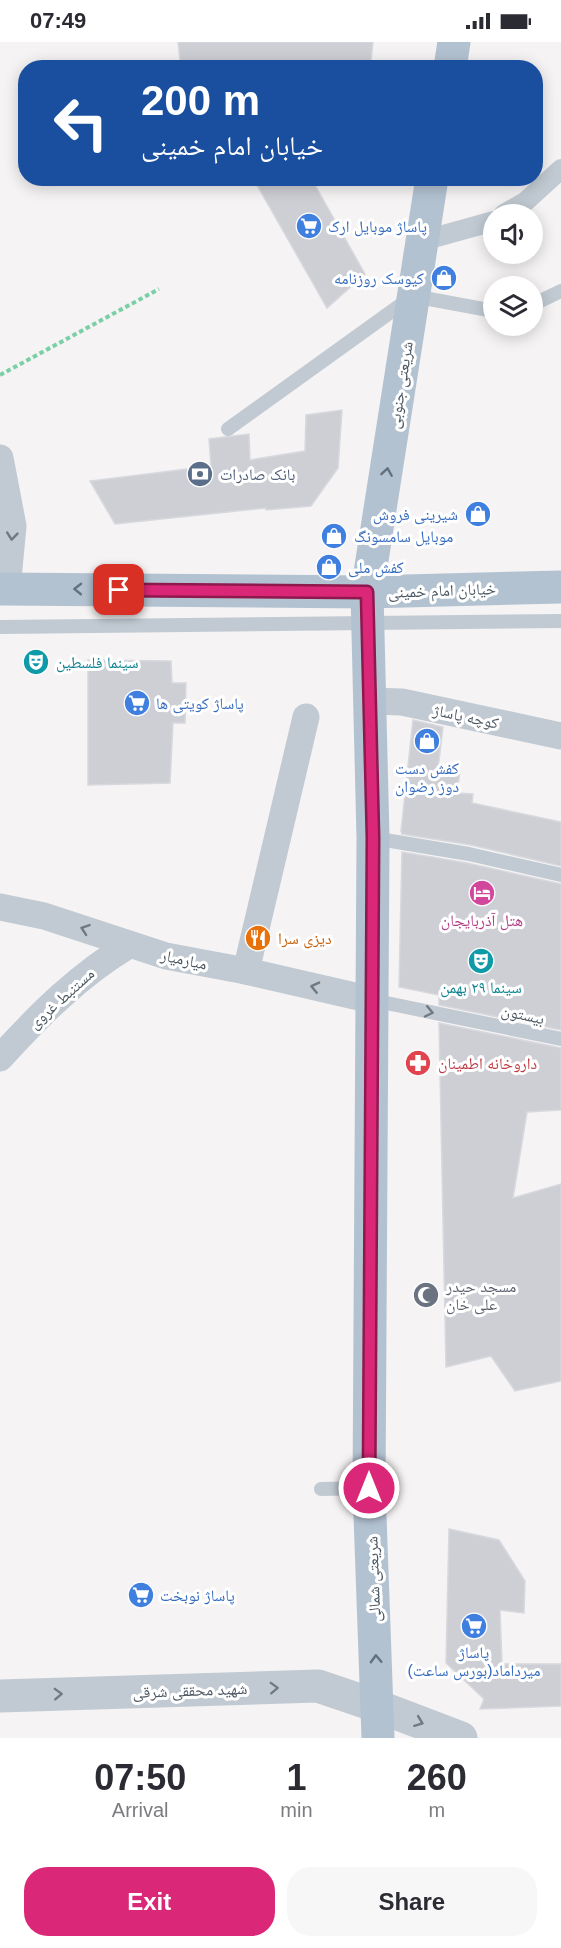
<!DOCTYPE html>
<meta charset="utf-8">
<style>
body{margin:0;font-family:Helvetica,"Noto Naskh Arabic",sans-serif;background:#f7f7f7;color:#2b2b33;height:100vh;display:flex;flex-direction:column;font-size:22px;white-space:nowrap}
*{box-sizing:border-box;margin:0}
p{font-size:20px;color:#7c7c81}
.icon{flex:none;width:33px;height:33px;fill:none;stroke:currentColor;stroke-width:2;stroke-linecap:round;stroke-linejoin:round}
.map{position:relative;height:1696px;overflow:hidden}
.drawer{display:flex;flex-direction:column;background:#fff;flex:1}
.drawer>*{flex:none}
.hud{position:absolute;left:18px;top:18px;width:525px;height:126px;border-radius:24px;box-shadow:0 3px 15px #0003;background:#1a4fa0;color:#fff;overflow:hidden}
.tools{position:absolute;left:483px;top:162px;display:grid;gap:12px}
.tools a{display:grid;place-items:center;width:60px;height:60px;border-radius:50%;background:#fff;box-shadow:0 3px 15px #0003;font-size:30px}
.pin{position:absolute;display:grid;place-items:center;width:51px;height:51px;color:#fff;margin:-26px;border-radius:12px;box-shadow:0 3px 9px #0006}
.me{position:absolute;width:66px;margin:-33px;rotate:0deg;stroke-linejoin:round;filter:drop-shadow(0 0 4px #0008)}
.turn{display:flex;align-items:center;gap:21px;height:126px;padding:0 24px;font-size:27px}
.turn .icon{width:78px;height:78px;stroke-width:2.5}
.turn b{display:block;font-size:42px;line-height:51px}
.eta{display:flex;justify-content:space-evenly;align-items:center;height:102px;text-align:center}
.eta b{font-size:36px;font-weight:800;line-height:42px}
.primary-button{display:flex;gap:12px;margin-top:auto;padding:12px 24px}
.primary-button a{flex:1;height:69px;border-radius:24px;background:#db2777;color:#fff;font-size:24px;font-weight:800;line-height:69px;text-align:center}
.primary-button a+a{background:#f7f7f7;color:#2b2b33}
.status{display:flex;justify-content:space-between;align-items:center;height:42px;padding:0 30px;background:#fff;direction:ltr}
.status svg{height:16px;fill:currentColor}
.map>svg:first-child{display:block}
.building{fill:#cdcfd5;stroke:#d7d9de;stroke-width:1.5}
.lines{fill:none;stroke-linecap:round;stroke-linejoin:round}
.path{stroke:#7ad0a6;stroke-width:4;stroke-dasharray:4.5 3;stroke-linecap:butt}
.service{stroke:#c1cad2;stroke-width:14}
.pedestrian{stroke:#c1cad2;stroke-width:20}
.minor{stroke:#c1cad2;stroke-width:27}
.tertiary{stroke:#c1cad2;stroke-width:33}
.primary{stroke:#b3c2d1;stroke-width:33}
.oneway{stroke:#64717d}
.oneway2{stroke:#6e7983}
.route-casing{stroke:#8e194d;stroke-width:15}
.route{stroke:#db2777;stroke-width:10}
.labels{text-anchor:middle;stroke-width:6;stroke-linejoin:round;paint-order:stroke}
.shop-label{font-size:16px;fill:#366cbe;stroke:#fff;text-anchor:start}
.street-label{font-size:16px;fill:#4a5661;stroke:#fff}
.service-label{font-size:16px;fill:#4e5e75;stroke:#fff;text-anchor:start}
.culture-label{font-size:16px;fill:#0d838f;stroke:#fff;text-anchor:start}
.hotel-label{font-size:16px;fill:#b23c85;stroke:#fff}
.food-label{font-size:16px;fill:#c56008;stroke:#fff;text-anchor:start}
.health-label{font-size:16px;fill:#be3a42;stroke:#fff;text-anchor:start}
.worship-label{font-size:16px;fill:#5b616d;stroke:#fff;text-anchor:start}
</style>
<div class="status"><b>07:49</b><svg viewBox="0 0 49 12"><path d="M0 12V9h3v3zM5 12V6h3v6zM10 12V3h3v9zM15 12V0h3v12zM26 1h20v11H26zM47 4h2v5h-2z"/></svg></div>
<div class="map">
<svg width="561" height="1696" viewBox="0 0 561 1696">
<rect width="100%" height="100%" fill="#f5f3f3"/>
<g class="building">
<polygon points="178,0 373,0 370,26 181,26"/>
<polygon points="253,136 311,136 365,232 327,266"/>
<polygon points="342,368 338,426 311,464 266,468 266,466 115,482 90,439 211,424 209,397 249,392 250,418 305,409 306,373"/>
<polygon points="88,618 171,619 172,641 186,641 185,681 173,681 170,741 88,743"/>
<polygon points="413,678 443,685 438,727 460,729 457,751 473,752 472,761 561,780 561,824 471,803 402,792 401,789"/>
<polygon points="402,810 467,821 561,842 561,988 439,963 439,953 399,945"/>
<polygon points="439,981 561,1006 561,1068 527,1070 513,1156 561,1142 561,1339 515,1349 491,1314 446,1325"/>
<polygon points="449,1487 499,1498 525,1539 524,1571 500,1568 502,1622 561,1622 561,1664 480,1667 484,1657 446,1621"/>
</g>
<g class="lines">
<polyline class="path" points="0,333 159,247"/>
<g class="service">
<polyline points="532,263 561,249"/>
<polyline points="228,387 413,254 494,269"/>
<polyline points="0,585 561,579"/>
<polyline points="373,796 469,812 561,833"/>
<polyline points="372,958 561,997"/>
<polyline points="321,1447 369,1446"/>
</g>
<g class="pedestrian">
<polyline points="504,172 525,160 561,127"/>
<polyline points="422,199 494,179"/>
</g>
<g class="minor">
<polyline points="0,416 13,484 7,547"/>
<polyline points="370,659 402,660 561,694"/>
<polyline points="0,865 44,874 166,914 246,929 372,958"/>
<polyline points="246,929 306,675"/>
<path d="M0,1016C39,973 79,933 129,903"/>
</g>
<polyline class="tertiary" points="0,1654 318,1644 377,1664 461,1696"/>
<g class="primary">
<polyline points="450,26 454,0"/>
<polyline points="0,547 367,550 561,545"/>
<polyline points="378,1696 369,1446 373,796 367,550 432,136"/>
</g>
</g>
<defs><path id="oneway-chevron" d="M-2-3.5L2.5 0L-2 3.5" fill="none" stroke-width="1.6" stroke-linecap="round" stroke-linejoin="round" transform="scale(1.5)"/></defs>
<g class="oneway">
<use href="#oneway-chevron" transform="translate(387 430) rotate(-81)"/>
<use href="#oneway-chevron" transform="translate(78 547) rotate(-179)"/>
<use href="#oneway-chevron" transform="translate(376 1617) rotate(-92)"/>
</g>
<g class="oneway2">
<use href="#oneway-chevron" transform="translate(12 494) rotate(96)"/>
<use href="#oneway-chevron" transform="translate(85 887) rotate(-161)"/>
<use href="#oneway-chevron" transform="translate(315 945) rotate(-167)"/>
<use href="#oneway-chevron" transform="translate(429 970) rotate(12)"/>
<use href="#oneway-chevron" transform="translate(274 1646) rotate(-2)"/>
<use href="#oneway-chevron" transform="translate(58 1652) rotate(-2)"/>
<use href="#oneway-chevron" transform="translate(419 1680) rotate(21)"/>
</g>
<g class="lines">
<g class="route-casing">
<polyline id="route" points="119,548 367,550 373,796 369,1446"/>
</g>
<use href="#route" class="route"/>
</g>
<defs>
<g id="supermarket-disc" transform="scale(1.35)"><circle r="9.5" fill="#3f7fe0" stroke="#fff"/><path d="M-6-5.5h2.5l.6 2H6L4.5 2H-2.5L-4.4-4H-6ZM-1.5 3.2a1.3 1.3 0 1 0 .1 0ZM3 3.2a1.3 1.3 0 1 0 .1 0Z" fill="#fff"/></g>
<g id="shop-disc" transform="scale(1.35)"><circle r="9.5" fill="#3f7fe0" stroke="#fff"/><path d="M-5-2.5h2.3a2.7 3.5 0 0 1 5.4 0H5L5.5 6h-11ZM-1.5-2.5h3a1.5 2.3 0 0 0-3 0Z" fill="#fff"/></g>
<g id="bank-disc" transform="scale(1.35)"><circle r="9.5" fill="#5c6f8a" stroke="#fff"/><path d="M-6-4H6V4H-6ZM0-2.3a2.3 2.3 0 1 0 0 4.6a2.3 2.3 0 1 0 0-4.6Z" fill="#fff"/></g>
<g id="theatre-disc" transform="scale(1.35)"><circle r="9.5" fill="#0f9aa8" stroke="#fff"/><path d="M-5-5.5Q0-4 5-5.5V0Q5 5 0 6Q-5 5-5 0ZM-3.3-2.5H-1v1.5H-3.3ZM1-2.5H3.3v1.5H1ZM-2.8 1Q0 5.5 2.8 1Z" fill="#fff"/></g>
<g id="hotel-disc" transform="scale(1.35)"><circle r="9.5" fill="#d1479c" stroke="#fff"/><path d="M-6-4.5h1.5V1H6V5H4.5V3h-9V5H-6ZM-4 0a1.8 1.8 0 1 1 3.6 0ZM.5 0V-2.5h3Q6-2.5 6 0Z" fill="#fff"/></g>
<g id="restaurant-disc" transform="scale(1.35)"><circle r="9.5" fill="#e8710a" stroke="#fff"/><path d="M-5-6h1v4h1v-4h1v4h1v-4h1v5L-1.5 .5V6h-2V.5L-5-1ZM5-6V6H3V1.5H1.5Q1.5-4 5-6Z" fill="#fff"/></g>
<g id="pharmacy-disc" transform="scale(1.35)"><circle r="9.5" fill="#e0444e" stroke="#fff"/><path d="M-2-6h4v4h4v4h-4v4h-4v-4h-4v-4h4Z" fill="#fff"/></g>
<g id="mosque-disc" transform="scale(1.35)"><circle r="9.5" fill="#6b7280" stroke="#fff"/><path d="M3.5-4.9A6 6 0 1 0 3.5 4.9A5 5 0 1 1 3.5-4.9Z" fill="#fff"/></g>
</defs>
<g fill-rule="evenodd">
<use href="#supermarket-disc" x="309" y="184"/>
<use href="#shop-disc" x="444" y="236"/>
<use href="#bank-disc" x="200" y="432"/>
<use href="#shop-disc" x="478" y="472"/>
<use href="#shop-disc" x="334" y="494"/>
<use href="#shop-disc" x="329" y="525"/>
<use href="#theatre-disc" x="36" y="620"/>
<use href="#supermarket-disc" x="137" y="661"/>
<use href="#shop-disc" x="427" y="699"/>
<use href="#hotel-disc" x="482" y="851"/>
<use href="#restaurant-disc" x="258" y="896"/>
<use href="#theatre-disc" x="481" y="919"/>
<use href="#pharmacy-disc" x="418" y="1021"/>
<use href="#mosque-disc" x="426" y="1253"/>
<use href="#supermarket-disc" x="141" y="1553"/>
<use href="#supermarket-disc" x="474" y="1584"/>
</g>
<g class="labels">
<g class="shop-label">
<text x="328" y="190">پاساژ موبایل ارک</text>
<text x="424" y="242" text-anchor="end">کیوسک روزنامه</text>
<text x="458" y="478" text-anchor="end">شیرینی فروش</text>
<text x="354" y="500">موبایل سامسونگ</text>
<text x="348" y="531">کفش ملی</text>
<text x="156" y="667">پاساژ کویتی ها</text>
<text x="427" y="732" text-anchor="middle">کفش دست<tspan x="427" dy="18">دوز رضوان</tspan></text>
<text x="160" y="1559">پاساژ نوبخت</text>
<text x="474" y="1616" text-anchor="middle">پاساژ<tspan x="474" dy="18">میرداماد(بورس ساعت)</tspan></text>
</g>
<g class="street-label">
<text transform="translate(400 343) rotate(-81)" y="6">شریعتی جنوبی</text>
<text transform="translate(442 548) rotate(-2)" y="6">خیابان امام خمینی</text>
<text transform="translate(466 674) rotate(12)" y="6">کوچه پاساژ</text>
<text transform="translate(184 917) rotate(12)" y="6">میارمیار</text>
<text transform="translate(61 956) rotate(-42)" y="6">مستنبط غروی</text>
<text transform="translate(523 972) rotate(12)" y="6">بیستون</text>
<text transform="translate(373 1537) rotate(-92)" y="6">شریعتی شمالی</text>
<text transform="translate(190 1648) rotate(-2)" y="6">شهید محققی شرقی</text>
</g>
<g class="service-label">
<text x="220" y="438">بانک صادرات</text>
</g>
<g class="culture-label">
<text x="56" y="626">سینما فلسطین</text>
<text x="481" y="951" text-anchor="middle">سینما ۲۹ بهمن</text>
</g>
<g class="hotel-label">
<text x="482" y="884">هتل آذربایجان</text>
</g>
<g class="food-label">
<text x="278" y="902">دیزی سرا</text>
</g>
<g class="health-label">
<text x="438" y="1027">داروخانه اطمینان</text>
</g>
<g class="worship-label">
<text x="446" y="1250">مسجد حیدر<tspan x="446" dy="18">علی خان</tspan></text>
</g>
</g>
</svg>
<div class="tools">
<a><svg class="icon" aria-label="sound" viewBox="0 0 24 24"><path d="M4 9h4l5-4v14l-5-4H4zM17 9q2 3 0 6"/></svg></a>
<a><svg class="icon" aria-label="layers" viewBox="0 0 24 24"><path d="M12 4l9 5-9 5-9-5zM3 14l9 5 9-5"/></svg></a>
</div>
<div class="pin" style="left:119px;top:548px;background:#d93025"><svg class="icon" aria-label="arrive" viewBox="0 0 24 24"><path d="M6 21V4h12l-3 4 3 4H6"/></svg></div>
<svg class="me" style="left:369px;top:1446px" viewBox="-20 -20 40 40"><circle r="17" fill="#db2777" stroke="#fff" stroke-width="3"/><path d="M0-11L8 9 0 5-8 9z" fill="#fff"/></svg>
<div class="hud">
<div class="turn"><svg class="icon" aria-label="left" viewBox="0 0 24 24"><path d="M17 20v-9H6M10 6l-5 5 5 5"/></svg><div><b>200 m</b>خیابان امام خمینی</div></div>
</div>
</div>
<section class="drawer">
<div class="eta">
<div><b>07:50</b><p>Arrival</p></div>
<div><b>1</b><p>min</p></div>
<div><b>260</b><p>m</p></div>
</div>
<div class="primary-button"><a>Exit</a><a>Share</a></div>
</section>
